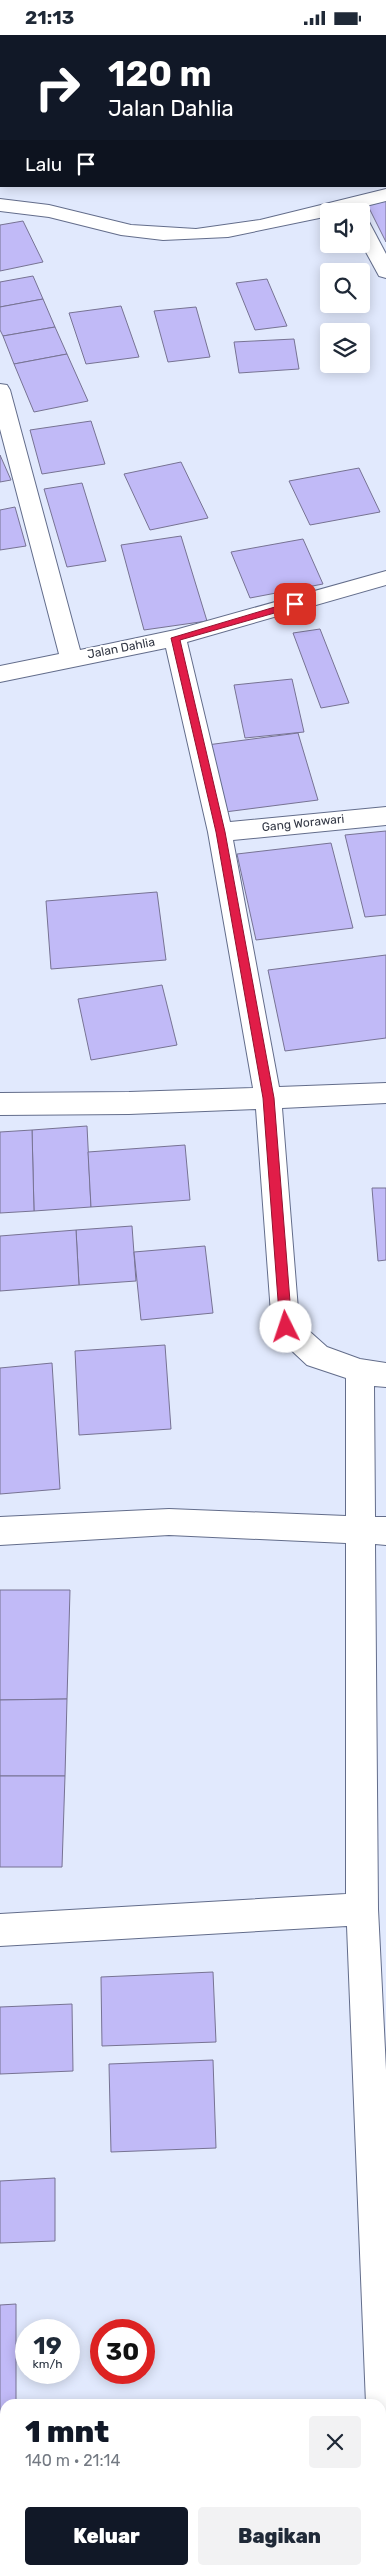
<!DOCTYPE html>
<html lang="id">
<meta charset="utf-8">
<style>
body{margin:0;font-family:Rubik,sans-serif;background:#f2f2f3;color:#1f2937;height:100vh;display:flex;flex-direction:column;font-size:19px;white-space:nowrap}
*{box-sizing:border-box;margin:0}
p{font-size:16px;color:#747a83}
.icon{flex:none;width:28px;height:28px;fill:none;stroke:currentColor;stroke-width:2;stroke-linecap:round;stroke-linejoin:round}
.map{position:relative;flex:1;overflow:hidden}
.side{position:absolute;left:0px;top:2364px;width:386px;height:176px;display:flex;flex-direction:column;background:#fff;border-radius:15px 15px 0 0;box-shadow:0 2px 12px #0003}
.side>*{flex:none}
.guide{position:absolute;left:0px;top:0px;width:386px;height:152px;box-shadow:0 2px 12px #0003;background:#111827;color:#fff;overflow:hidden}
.buttons{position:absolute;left:320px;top:168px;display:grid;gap:10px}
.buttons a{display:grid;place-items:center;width:50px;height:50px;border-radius:5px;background:#fff;box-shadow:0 2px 12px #0003;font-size:25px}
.speed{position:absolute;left:15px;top:2284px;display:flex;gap:10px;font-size:25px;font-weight:700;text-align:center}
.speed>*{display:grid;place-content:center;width:65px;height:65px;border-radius:50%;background:#fff;box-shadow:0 2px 12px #0003;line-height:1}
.speed small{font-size:12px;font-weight:400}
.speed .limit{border:8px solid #d22;background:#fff;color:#111}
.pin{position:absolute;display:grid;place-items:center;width:42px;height:42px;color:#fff;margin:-21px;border-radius:10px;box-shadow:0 2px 8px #0006}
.me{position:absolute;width:55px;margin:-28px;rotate:356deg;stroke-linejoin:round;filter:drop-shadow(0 0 4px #0008)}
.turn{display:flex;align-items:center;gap:18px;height:105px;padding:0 25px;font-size:22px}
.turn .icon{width:65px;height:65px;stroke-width:2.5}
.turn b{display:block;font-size:35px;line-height:42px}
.then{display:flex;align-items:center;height:48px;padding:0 25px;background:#0003;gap:10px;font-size:19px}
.round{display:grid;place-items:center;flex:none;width:52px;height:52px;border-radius:5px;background:#f2f2f3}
.summary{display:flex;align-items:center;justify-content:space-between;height:85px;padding:0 25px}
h1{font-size:30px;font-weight:800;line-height:38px;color:#111827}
.primary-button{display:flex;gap:10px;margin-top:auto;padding:10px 25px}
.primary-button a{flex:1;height:58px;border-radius:5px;background:#111827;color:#fff;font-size:20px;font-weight:800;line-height:58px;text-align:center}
.primary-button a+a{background:#f2f2f3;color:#1f2937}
.status{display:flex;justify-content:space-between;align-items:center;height:35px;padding:0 25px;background:#fff;direction:ltr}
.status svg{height:14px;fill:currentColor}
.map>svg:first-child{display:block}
.building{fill:#c1baf7;stroke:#777393}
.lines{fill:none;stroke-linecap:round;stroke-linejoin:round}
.street-casing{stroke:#636d8b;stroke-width:2}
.street{fill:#fff;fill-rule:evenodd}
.route{fill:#e11d48;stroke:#92132f}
.labels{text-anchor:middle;stroke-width:4;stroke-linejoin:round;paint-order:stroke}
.street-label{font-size:12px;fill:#323744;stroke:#fff}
</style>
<div class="status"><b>21:13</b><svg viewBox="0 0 49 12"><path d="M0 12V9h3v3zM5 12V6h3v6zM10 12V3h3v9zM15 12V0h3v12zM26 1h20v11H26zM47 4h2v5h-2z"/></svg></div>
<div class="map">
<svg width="386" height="2539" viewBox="0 0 386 2539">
<rect width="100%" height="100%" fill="#e1e9fd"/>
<g class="building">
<polygon points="386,166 386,207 367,169"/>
<polygon points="23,186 43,227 0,236 0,190"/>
<polygon points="33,241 43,264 0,272 0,247"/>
<polygon points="267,244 287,291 255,295 236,248"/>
<polygon points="43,264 55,292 3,301 0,295 0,272"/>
<polygon points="121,271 139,322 86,329 69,278"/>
<polygon points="196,272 210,322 168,327 154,276"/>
<polygon points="55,292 67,319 14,329 3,301"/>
<polygon points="294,304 299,334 239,338 234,307"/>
<polygon points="67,319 88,366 34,377 14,329"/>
<polygon points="91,386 105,429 42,439 30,395"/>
<polygon points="0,420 11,445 0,447"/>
<polygon points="181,427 208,483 150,495 124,439"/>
<polygon points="359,433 380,477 310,490 289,446"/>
<polygon points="82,448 106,526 67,532 44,454"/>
<polygon points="15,472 26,511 0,515 0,475"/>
<polygon points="181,501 207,586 144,595 121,510"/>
<polygon points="303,504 323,549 250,563 231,517"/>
<polygon points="320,594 349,668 321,673 293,598"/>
<polygon points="292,644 304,697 245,703 234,650"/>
<polygon points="298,698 318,765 225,777 207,710"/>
<polygon points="386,796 386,880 365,882 345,800"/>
<polygon points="331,808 353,893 256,905 237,819"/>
<polygon points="157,857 166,925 51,934 46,866"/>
<polygon points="386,920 386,1003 285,1016 268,935"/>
<polygon points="162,950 177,1010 91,1025 78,964"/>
<polygon points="87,1091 91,1172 34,1176 32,1095"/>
<polygon points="32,1095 34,1176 0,1178 0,1097"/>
<polygon points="185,1110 190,1165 91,1172 88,1117"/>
<polygon points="372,1153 386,1153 386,1225 378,1226"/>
<polygon points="132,1191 136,1246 79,1250 76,1195"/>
<polygon points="76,1195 79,1250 0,1256 0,1201"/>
<polygon points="205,1211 213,1278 141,1285 134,1217"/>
<polygon points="165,1310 171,1394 79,1400 75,1316"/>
<polygon points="52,1328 60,1454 0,1459 0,1333"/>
<polygon points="0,1555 70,1555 67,1664 0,1665"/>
<polygon points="67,1664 65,1741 0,1741 0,1665"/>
<polygon points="0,1741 65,1741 62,1832 0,1832"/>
<polygon points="213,1937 216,2007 102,2011 101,1942"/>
<polygon points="72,1969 73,2036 0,2039 0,1972"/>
<polygon points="213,2025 216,2113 111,2117 109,2029"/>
<polygon points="55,2143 55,2206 0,2208 0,2146"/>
<polygon points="16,2269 16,2369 5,2369 5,2420 0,2420 0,2270"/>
<rect x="74" y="2535" width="110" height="4"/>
</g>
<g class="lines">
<g class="street-casing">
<g id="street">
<polygon points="338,0 356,0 357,1 339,1"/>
<rect x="385" y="91" width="1" height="13"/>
<polygon points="386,154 386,166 346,176 329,176 329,181 228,202 163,205 121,200 49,182 0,176 0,164 49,170 131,190 196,194 260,185"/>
<polygon points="361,183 368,185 386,219 386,243 379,241 361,208"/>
<polygon points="0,349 7,350 10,355 80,615 175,595 386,536 386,550 187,607 230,787 386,772 386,790 233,805 279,1052 386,1048 386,1068 282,1073 299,1287 327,1312 360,1324 386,1328 386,1352 374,1351 375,1482 386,1482 386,1510 375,1509 378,1874 386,2035 386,2430 381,2428 381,2369 366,2369 347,1891 0,1911 0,1879 346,1859 346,1508 169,1500 0,1510 0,1482 169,1474 346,1481 346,1343 307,1330 276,1301 272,1292 256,1074 129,1079 0,1080 0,1058 129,1057 253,1053 208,797 166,613 0,647 0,631 59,619 0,394"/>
</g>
</g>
<use href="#street" class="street"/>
</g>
<polygon class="route" points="295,566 300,569 299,571 180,605 225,797 274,1063 292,1292 286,1297 280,1292 263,1063 216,797 171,603"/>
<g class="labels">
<g class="street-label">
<text transform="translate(121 613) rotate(-11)" y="4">Jalan Dahlia</text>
<text transform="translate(303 788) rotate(-6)" y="4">Gang Worawari</text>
</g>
</g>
</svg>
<div class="buttons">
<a><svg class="icon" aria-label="sound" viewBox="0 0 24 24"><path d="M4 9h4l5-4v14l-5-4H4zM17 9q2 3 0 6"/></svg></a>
<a><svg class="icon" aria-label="search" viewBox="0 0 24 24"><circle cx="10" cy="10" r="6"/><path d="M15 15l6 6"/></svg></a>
<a><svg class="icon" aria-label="layers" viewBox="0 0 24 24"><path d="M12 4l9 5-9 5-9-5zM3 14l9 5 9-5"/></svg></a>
</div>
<div class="speed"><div>19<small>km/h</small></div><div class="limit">30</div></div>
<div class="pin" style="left:295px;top:569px;background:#d93025"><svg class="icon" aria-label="arrive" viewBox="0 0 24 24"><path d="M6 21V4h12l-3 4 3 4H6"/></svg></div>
<svg class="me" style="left:286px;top:1292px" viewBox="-20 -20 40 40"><circle r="19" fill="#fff"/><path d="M0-13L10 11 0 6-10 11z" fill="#e11d48"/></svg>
<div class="guide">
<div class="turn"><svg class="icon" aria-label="right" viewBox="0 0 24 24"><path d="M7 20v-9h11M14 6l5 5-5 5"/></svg><div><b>120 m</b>Jalan Dahlia</div></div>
<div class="then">Lalu<svg class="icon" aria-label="arrive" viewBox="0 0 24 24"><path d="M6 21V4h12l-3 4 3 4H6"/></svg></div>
</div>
<section class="side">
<div class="summary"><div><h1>1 mnt</h1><p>140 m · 21:14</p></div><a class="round"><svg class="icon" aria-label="close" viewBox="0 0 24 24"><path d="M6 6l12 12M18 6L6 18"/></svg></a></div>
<div class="primary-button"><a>Keluar</a><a>Bagikan</a></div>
</section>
</div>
